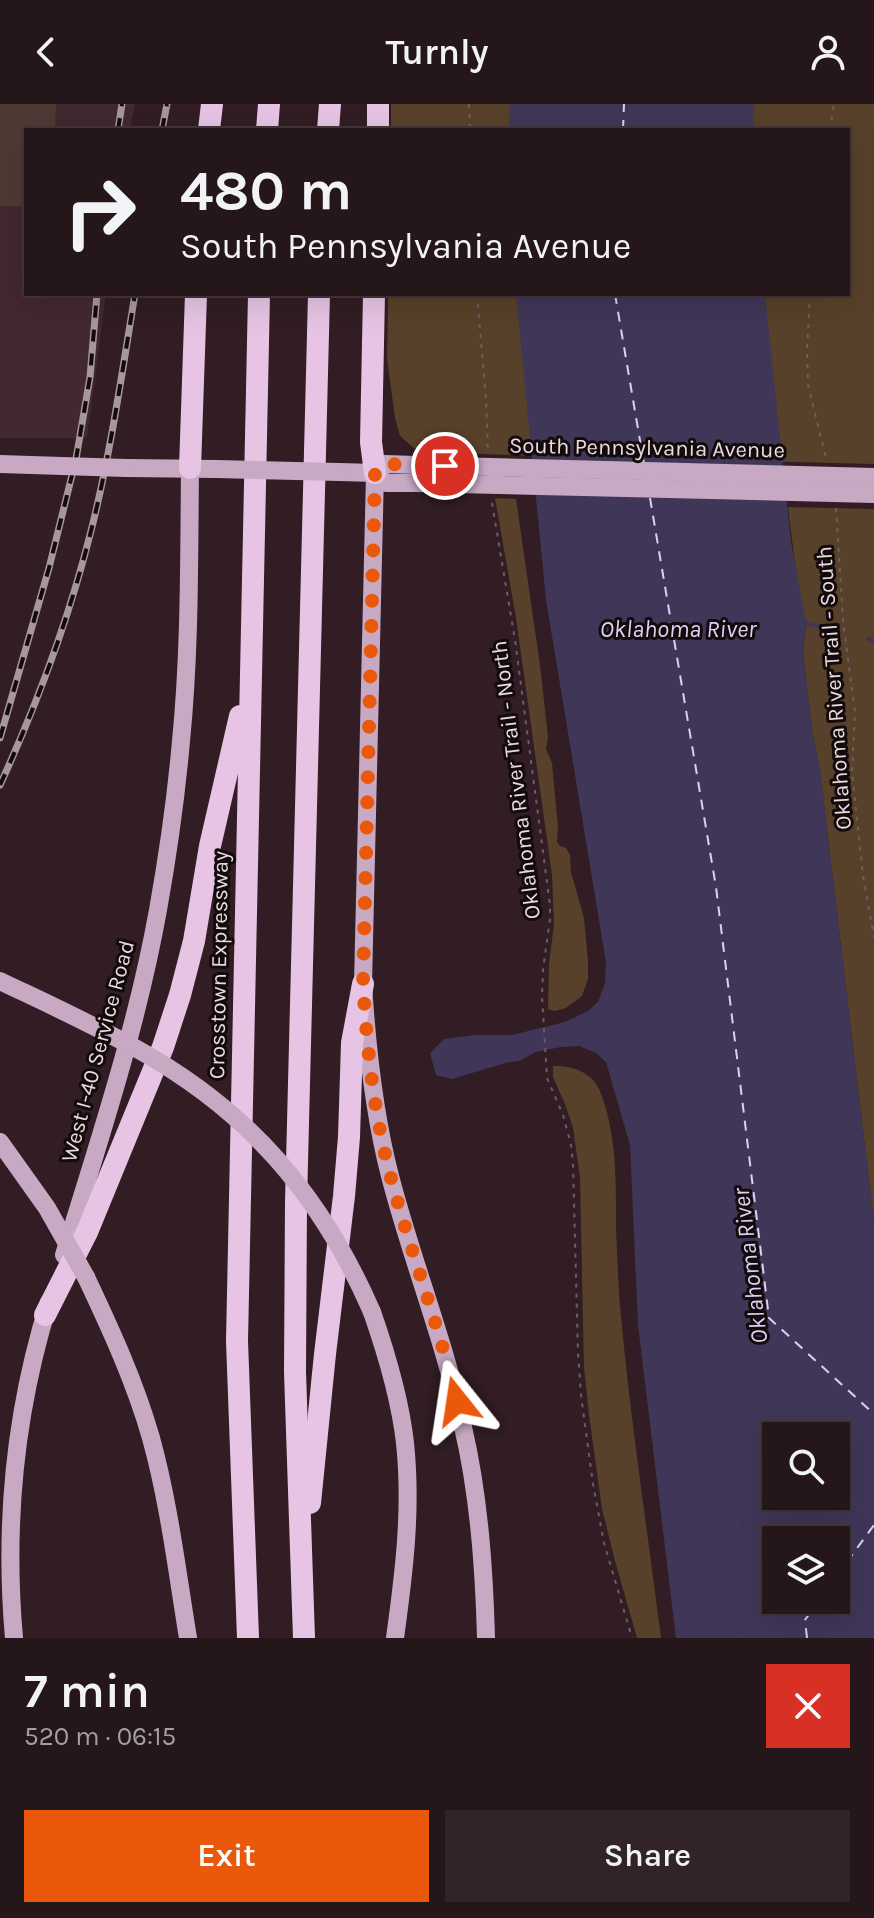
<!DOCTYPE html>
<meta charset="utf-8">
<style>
body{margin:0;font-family:Karla,sans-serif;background:#312327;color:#f1f3f6;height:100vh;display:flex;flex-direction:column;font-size:30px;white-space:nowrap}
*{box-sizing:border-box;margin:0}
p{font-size:26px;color:#a39fa2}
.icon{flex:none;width:44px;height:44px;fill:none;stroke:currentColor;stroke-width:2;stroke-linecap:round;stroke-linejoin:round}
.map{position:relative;height:1534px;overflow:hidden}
.details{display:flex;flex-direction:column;background:#25161a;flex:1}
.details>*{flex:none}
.guide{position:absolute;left:24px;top:24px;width:826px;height:168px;border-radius:0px;box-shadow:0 8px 32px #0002,0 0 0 2px #423539;background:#25161a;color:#f1f3f6;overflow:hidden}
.tools{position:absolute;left:762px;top:1318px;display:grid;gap:16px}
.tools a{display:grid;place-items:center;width:88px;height:88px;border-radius:0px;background:#25161a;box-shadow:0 8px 32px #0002,0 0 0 2px #423539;font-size:40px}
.pin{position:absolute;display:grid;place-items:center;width:68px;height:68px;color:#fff;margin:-34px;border:4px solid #fff;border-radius:50%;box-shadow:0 2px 8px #0007}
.me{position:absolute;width:88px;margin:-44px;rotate:345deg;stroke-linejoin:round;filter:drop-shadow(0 0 6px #0008)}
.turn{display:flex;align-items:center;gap:28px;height:168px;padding:0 24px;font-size:36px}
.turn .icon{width:104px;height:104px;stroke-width:2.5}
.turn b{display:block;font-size:56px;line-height:68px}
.round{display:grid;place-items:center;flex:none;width:84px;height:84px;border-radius:0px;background:#312327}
.head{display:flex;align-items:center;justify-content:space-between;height:136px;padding:0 24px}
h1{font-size:48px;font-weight:600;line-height:60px}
.button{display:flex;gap:16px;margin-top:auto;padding:16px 24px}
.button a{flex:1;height:92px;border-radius:0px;background:#ea580c;color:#fff;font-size:32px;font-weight:600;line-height:92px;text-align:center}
.button a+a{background:#312327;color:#f1f3f6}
header{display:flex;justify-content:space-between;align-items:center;height:104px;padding:0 24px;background:#25161a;font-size:36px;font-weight:600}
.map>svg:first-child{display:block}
.built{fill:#42282f}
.green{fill:#58412a}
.water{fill:#403658;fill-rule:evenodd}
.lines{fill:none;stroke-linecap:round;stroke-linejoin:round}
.stream{stroke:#403658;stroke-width:4}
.ferry{stroke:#dbd1f7;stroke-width:2;stroke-dasharray:10 8;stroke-linecap:butt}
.building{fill:#4f3934}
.path{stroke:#6f5d62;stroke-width:2;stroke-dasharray:4 6;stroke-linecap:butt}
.major{stroke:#c7a9c4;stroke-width:18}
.highway{stroke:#e7c4e4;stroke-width:22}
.rail-casing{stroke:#a7979b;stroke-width:7}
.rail{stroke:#130a0c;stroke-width:4;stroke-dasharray:12;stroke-linecap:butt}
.major-bridge{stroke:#c7a9c4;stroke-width:18}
.route{stroke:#ea580c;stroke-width:14;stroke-dasharray:0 25.2}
.labels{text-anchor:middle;stroke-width:6;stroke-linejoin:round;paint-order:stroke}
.street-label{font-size:22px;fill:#e9dbde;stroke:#130a0c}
.water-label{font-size:24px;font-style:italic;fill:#dbd1f7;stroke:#130a0c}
</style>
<header><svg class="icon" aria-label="back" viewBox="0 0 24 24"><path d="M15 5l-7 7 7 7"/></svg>Turnly<svg class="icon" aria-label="person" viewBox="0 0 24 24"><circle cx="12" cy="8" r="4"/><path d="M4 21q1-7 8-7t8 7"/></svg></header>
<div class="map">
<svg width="874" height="1534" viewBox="0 0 874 1534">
<rect width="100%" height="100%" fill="#311d23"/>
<polygon class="built" points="0,0 135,0 130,26 26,26 26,190 106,190 87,334 0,334"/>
<g class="green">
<polygon points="391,0 874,0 874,360 507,351 417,347 400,332 395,314 387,255 388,190 848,190 848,26 391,26"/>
<polygon points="495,394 516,395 540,561 548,633 546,645 552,659 558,723 557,738 560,742 566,744 570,751 571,768 584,814 588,856 588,875 582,892 566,904 555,907 548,905 549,860 554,820 552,771 516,514"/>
<polygon points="788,403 874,405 874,1118 820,667 812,627 803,547 806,519 797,476"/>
<path d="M553,962C572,962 590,967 599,985C617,1028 616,1077 616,1123C617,1149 618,1176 620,1202C630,1313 647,1423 661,1534H637L615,1457L602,1405L589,1311L584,1263L580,1074L573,1024L565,1000L553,973Z"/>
</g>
<g class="water">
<polygon points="509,0 754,0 753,26 509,26"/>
<path d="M516,190H765L791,438L806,519L803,547L812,627L820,667L874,1118V1534H676L638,1221L630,1041L606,958L596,949L579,942L561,943L536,948L519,957L509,958L452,975L436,971L430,949L444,935L476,931H512L565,918L588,907L598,898L605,879L606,858L546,496ZM776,1332H836V1392H776ZM776,1436H836V1496H776Z"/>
</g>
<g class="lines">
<g class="stream">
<polyline points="806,519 837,527"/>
<polyline points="868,535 874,537"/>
</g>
<g class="ferry">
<polyline points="623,26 624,0"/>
<polyline points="615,190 644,360"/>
<polyline points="650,394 716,783 769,1214 874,1310"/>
<polyline points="836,1473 874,1421"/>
<polyline points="807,1534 805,1516 819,1496"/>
</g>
</g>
<polygon class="building" points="0,0 56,0 55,26 26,26 26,102 0,102"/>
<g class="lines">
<g class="path">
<polyline points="469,0 470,26"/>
<polyline points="830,26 834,0"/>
<polyline points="477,190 486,295 488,349"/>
<polyline points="810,190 807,246 808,281 826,354"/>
<polyline points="492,399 515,536 550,801 550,815 543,866 542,893 547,974 563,1011 571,1041 573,1059 578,1249 581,1291 593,1380 604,1439 632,1534"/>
<polyline points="836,404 843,516 855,608 852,668 863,772 874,833"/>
</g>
<g class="major">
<polyline points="0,360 62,362"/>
<polyline points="126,364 216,365"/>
<polyline points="339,368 375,369 386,379 416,379"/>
<path d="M375,369L363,880C367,945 374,1010 390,1072C412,1157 445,1238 463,1323C479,1392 484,1463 486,1534"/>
<polyline points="375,369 384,360 416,361"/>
<path d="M64,1151C99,1037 137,923 158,806C168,750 176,694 181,637C190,547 189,455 190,364"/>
<path d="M86,1173C111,1226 135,1278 151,1334C169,1399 177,1467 188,1534"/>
<path d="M372,1208C387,1251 400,1294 405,1339C412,1405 404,1469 395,1534"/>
<path d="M14,1534C4,1421 15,1307 49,1198"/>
</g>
<g class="highway">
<polyline points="209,26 212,0"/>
<polyline points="267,26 269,0"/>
<polyline points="328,26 330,0"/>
<polyline points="378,26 378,0"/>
<polyline points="374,190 371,338 375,369"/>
<polyline points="190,364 196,190"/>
<polyline points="45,1211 87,1128 163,943 180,891 194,837 210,742 240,612"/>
<polyline points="310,1399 325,1250 344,1092 349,1033 352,939 363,880"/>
<polyline points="248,1534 237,1237 259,190"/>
<polyline points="304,1534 295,1268 296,1098 319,190"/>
</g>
<g class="rail-casing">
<g id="rail">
<polyline points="118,26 122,0"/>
<polyline points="162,26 167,0"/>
<polyline points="0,634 49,464 76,355 90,273 97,190"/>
<path d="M0,681C38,598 70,512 92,423C111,347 122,268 135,190"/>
</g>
</g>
<use href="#rail" class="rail"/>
<g class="major-bridge">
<polyline points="416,361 874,373"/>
<polyline points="62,362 126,364"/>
<polyline points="216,365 339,368"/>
<polyline points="416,379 874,390"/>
<path d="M0,877C46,899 92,920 137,945C249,1007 321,1091 372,1208"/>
<polyline points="0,1038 47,1104 86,1173"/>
</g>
</g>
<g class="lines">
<path class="route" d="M445,362L384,360L375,369L363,880C367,945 374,1011 391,1074C411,1149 439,1222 457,1297"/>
</g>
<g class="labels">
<g class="street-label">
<text transform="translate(647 343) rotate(1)" y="8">South Pennsylvania Avenue</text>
<text transform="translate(833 584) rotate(-94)" y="8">Oklahoma River Trail - South</text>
<text transform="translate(515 676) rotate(-97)" y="8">Oklahoma River Trail - North</text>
<text transform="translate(218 861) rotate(-89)" y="8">Crosstown Expressway</text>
<text transform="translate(97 947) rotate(-75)" y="8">West I-40 Service Road</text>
</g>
<g class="water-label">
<text x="678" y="533">Oklahoma River</text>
<text transform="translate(750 1162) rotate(-97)" y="8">Oklahoma River</text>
</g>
</g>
</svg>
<div class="tools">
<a><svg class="icon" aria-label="search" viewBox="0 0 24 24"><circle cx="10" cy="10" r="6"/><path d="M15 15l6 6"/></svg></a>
<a><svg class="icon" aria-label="layers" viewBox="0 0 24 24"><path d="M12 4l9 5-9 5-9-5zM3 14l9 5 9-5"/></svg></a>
</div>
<div class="pin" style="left:445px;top:362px;background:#d93025"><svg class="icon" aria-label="arrive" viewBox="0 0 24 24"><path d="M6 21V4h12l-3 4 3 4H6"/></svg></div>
<svg class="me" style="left:457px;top:1297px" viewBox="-20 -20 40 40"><path d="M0-17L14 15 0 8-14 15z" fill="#ea580c" stroke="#fff" stroke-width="4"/></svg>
<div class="guide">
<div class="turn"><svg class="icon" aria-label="right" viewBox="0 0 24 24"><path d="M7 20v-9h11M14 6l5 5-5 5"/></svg><div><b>480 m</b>South Pennsylvania Avenue</div></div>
</div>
</div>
<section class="details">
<div class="head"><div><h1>7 min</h1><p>520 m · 06:15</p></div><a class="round" style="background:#d93025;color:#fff"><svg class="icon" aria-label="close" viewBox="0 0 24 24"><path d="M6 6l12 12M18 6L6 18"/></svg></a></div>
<div class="button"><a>Exit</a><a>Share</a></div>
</section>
